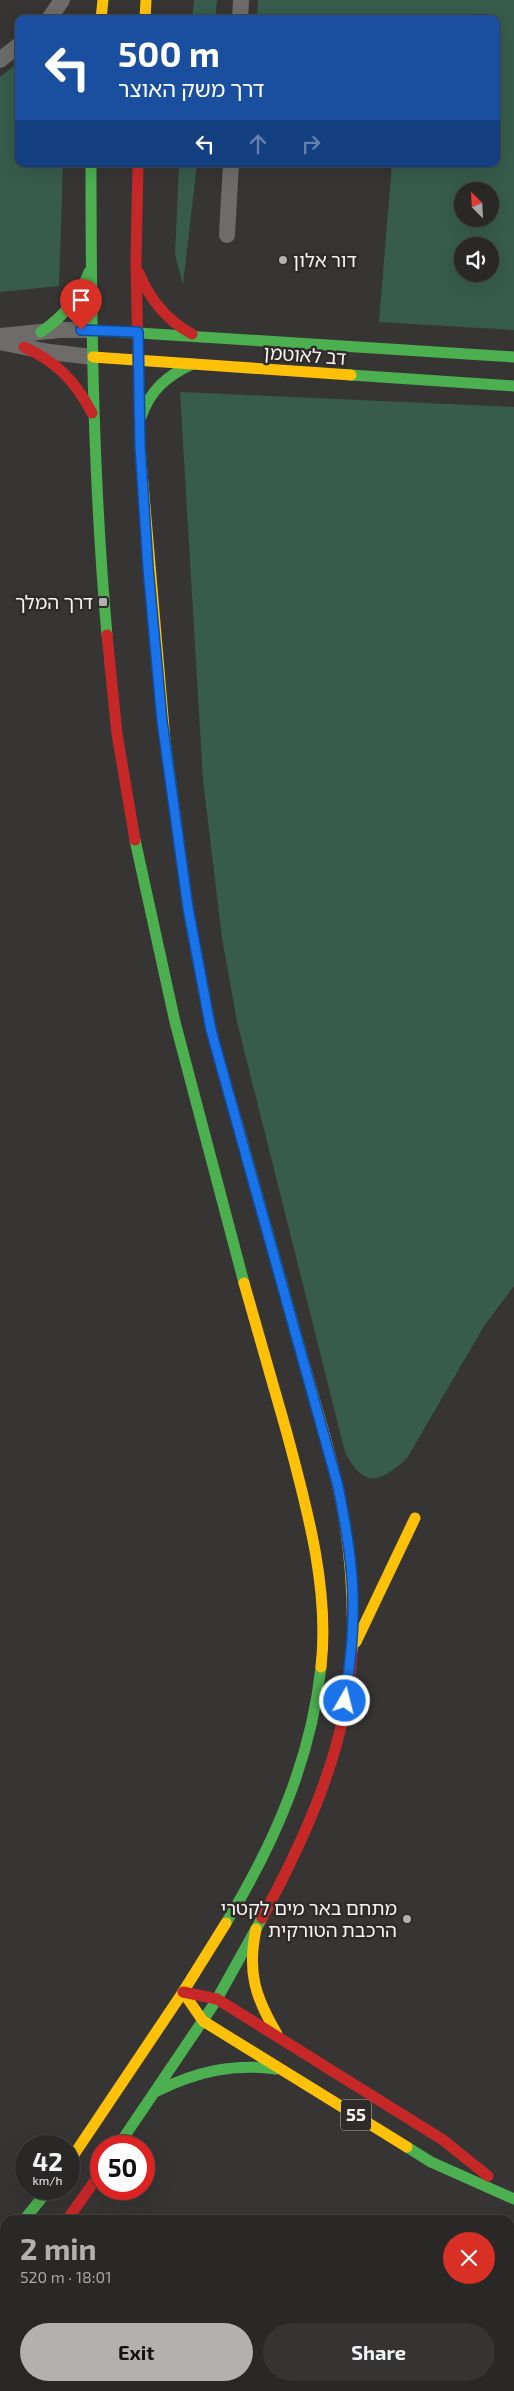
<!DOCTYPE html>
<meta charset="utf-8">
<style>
body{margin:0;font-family:"Exo 2","Noto Sans Hebrew",sans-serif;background:#353433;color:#f1f3f6;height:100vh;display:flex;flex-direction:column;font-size:19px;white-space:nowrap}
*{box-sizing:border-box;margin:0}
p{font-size:16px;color:#a5a6a7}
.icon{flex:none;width:28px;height:28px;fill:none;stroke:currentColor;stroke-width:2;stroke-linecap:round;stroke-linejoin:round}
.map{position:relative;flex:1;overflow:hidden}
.side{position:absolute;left:0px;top:2215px;width:515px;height:176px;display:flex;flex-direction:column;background:#292827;border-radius:15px 15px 0 0;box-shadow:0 5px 20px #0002,0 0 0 1px #454444}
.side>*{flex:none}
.banner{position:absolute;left:15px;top:15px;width:485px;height:152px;border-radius:10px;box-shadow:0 5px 20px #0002,0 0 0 1px #454444;background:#1a4fa0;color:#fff;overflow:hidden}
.needle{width:32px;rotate:336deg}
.fabs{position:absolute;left:454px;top:182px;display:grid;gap:10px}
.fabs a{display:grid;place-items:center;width:45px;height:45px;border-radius:50%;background:#292827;box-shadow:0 5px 20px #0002,0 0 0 1px #454444;font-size:25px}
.speed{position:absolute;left:15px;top:2135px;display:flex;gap:10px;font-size:25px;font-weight:700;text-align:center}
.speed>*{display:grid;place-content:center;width:65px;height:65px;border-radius:50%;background:#292827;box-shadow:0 5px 20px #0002,0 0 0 1px #454444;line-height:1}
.speed small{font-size:12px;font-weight:400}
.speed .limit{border:8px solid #d22;background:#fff;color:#111}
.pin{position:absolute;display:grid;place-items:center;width:42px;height:42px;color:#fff;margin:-51px -21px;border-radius:50% 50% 50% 0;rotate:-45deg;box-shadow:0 0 5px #0007}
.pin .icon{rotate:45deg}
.me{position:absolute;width:55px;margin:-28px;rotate:8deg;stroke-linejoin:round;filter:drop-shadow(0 0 4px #0008)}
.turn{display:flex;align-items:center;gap:18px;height:105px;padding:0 20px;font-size:22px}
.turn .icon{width:65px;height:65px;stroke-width:2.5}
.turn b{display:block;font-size:35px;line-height:42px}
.lanes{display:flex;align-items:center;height:48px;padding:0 20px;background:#0003;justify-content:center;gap:25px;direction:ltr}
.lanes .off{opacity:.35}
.round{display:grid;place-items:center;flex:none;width:52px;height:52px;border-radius:26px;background:#353433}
.head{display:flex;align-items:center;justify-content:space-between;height:85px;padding:0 20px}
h1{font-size:30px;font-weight:700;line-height:38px;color:#b3b1b0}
.button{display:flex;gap:10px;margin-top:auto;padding:10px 20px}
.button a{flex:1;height:58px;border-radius:30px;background:#b3b1b0;color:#111;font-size:20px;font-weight:700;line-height:58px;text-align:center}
.button a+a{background:#353433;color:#f1f3f6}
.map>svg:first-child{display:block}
.green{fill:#375c4c;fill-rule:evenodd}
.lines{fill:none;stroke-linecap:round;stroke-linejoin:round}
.street{stroke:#6d6c6b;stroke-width:16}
.fast{stroke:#4caf50;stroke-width:11}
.slow{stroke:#ffc107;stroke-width:11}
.jam{stroke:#c62828;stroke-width:11}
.route-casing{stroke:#114b97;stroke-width:12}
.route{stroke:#1a73e8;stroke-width:9}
.poi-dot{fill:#b3b1b0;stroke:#2e2b29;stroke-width:2}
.labels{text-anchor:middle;stroke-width:5;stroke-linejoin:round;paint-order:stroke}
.shield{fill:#2e2b29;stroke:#bab8b6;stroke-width:1}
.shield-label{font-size:18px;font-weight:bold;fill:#f6f4f2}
.poi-label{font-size:19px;fill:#f6f4f2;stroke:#2e2b29;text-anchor:end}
.street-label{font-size:19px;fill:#f6f4f2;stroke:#2e2b29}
</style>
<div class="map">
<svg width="514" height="2391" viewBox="0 0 514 2391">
<rect width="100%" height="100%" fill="#373534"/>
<g class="green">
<polygon points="194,0 217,0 215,19 192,19"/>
<path d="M258,0H514V330L379,322L392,164H496V19H257ZM490,191V219H462V191ZM490,246V274H462V246Z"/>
<polygon points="19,62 19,164 63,164 59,286 0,292 0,77"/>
<polygon points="179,164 197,164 183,285 175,255"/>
<path d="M180,392L514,407V1286L484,1326L407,1458C380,1483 364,1489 345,1452L237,1022L222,938L203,780Z"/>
</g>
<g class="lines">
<g class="street">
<polyline points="49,19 62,0"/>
<polyline points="240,19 241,0"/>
<polyline points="0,60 19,45"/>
<polyline points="227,235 231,164"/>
<polyline points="0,336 60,330 92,330"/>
<polyline points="0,342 49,352 93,357"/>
</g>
<g class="fast">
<path d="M91,164C91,321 93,478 107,635"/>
<polyline points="92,330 514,357"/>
<path d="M41,332C64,316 79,298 89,272"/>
<polyline points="351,375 514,386"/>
<path d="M141,417C150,390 167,376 192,364"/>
<polyline points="165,740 188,908 200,972"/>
<polyline points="135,840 175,1022 244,1283"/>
<polyline points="236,1118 305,1366"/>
<path d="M226,1923C274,1844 311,1760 321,1667"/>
<polyline points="217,1999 262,1918"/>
<path d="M157,2091C196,2072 232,2063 276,2069"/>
<polyline points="118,2146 214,2004"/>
<polyline points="407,2147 431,2162 514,2199"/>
<polyline points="24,2220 49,2189"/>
</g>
<g class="slow">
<polyline points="101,19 103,0"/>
<polyline points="145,19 146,0"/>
<polyline points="93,357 351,375"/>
<polyline points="140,448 165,740"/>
<path d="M244,1283C258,1332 272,1381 286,1430C306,1505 330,1588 321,1667"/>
<path d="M305,1366C316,1406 329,1447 338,1488C350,1542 354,1596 352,1651"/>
<polyline points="356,1642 415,1518"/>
<path d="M256,1929C247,1972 255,1997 277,2034"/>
<polyline points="183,1992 226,1923"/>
<polyline points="183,1992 203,2021 407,2147"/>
<polyline points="69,2162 183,1992"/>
<polyline points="0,2294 5,2289"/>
</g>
<g class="jam">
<polyline points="138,164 136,261 140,448"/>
<path d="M139,273C150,300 166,320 192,334"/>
<path d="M24,347C56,361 76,382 92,413"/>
<polyline points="107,635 117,734 135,840"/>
<polyline points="200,972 211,1030 236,1118"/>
<path d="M262,1918C306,1837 348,1744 352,1651"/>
<polyline points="183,1992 217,1999 443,2140 488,2176"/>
<polyline points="67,2220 101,2172"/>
<polyline points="0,2249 5,2243"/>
</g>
</g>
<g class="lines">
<g class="route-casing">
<path id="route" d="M81,330L138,332L140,446L148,568L162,721L188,908L211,1030L338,1486C346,1527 354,1570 353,1612C353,1642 349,1672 345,1701"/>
</g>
<use href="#route" class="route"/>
</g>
<g class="poi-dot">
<circle cx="283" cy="260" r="5"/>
<rect x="98" y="597" width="10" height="10" rx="2.5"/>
<circle cx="407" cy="1919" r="5"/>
</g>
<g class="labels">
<rect class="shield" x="341" y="2099.5" width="30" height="31" rx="4"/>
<g class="shield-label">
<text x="356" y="2121">55</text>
</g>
<g class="poi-label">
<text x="293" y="267" text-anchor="start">דור אלון</text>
<text x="93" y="609">דרך המלך</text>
<text x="397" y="1915">מתחם באר מים לקטרי<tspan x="397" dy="22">הרכבת הטורקית</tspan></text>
</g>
<g class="street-label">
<text transform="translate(305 355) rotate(4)" y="7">דב לאוטמן</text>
</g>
</g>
</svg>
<div class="fabs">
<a><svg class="needle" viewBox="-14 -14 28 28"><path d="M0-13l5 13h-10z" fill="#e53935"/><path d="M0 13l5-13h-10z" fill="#a5a6a7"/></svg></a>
<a><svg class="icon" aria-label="sound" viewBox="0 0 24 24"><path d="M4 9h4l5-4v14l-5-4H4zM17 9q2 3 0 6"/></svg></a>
</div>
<div class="speed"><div>42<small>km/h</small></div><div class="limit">50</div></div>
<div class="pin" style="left:81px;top:330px;background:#d93025"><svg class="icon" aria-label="arrive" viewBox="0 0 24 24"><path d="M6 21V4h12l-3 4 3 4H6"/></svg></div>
<svg class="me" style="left:345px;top:1701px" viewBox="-20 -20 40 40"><circle r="17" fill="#1a73e8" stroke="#fff" stroke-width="3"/><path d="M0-11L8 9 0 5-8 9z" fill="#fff"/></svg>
<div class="banner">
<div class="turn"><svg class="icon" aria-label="left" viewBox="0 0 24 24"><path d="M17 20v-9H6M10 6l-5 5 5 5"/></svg><div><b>500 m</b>דרך משק האוצר</div></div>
<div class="lanes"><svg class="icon" aria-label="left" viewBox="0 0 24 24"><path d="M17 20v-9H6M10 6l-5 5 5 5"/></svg><svg class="icon off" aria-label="ahead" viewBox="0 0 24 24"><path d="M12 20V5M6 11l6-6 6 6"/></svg><svg class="icon off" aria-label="right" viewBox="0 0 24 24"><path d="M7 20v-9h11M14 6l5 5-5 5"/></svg></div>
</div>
<section class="side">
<div class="head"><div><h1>2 min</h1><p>520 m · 18:01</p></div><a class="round" style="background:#d93025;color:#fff"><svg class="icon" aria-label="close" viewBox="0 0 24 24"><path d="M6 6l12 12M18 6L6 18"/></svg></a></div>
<div class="button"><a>Exit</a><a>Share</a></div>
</section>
</div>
